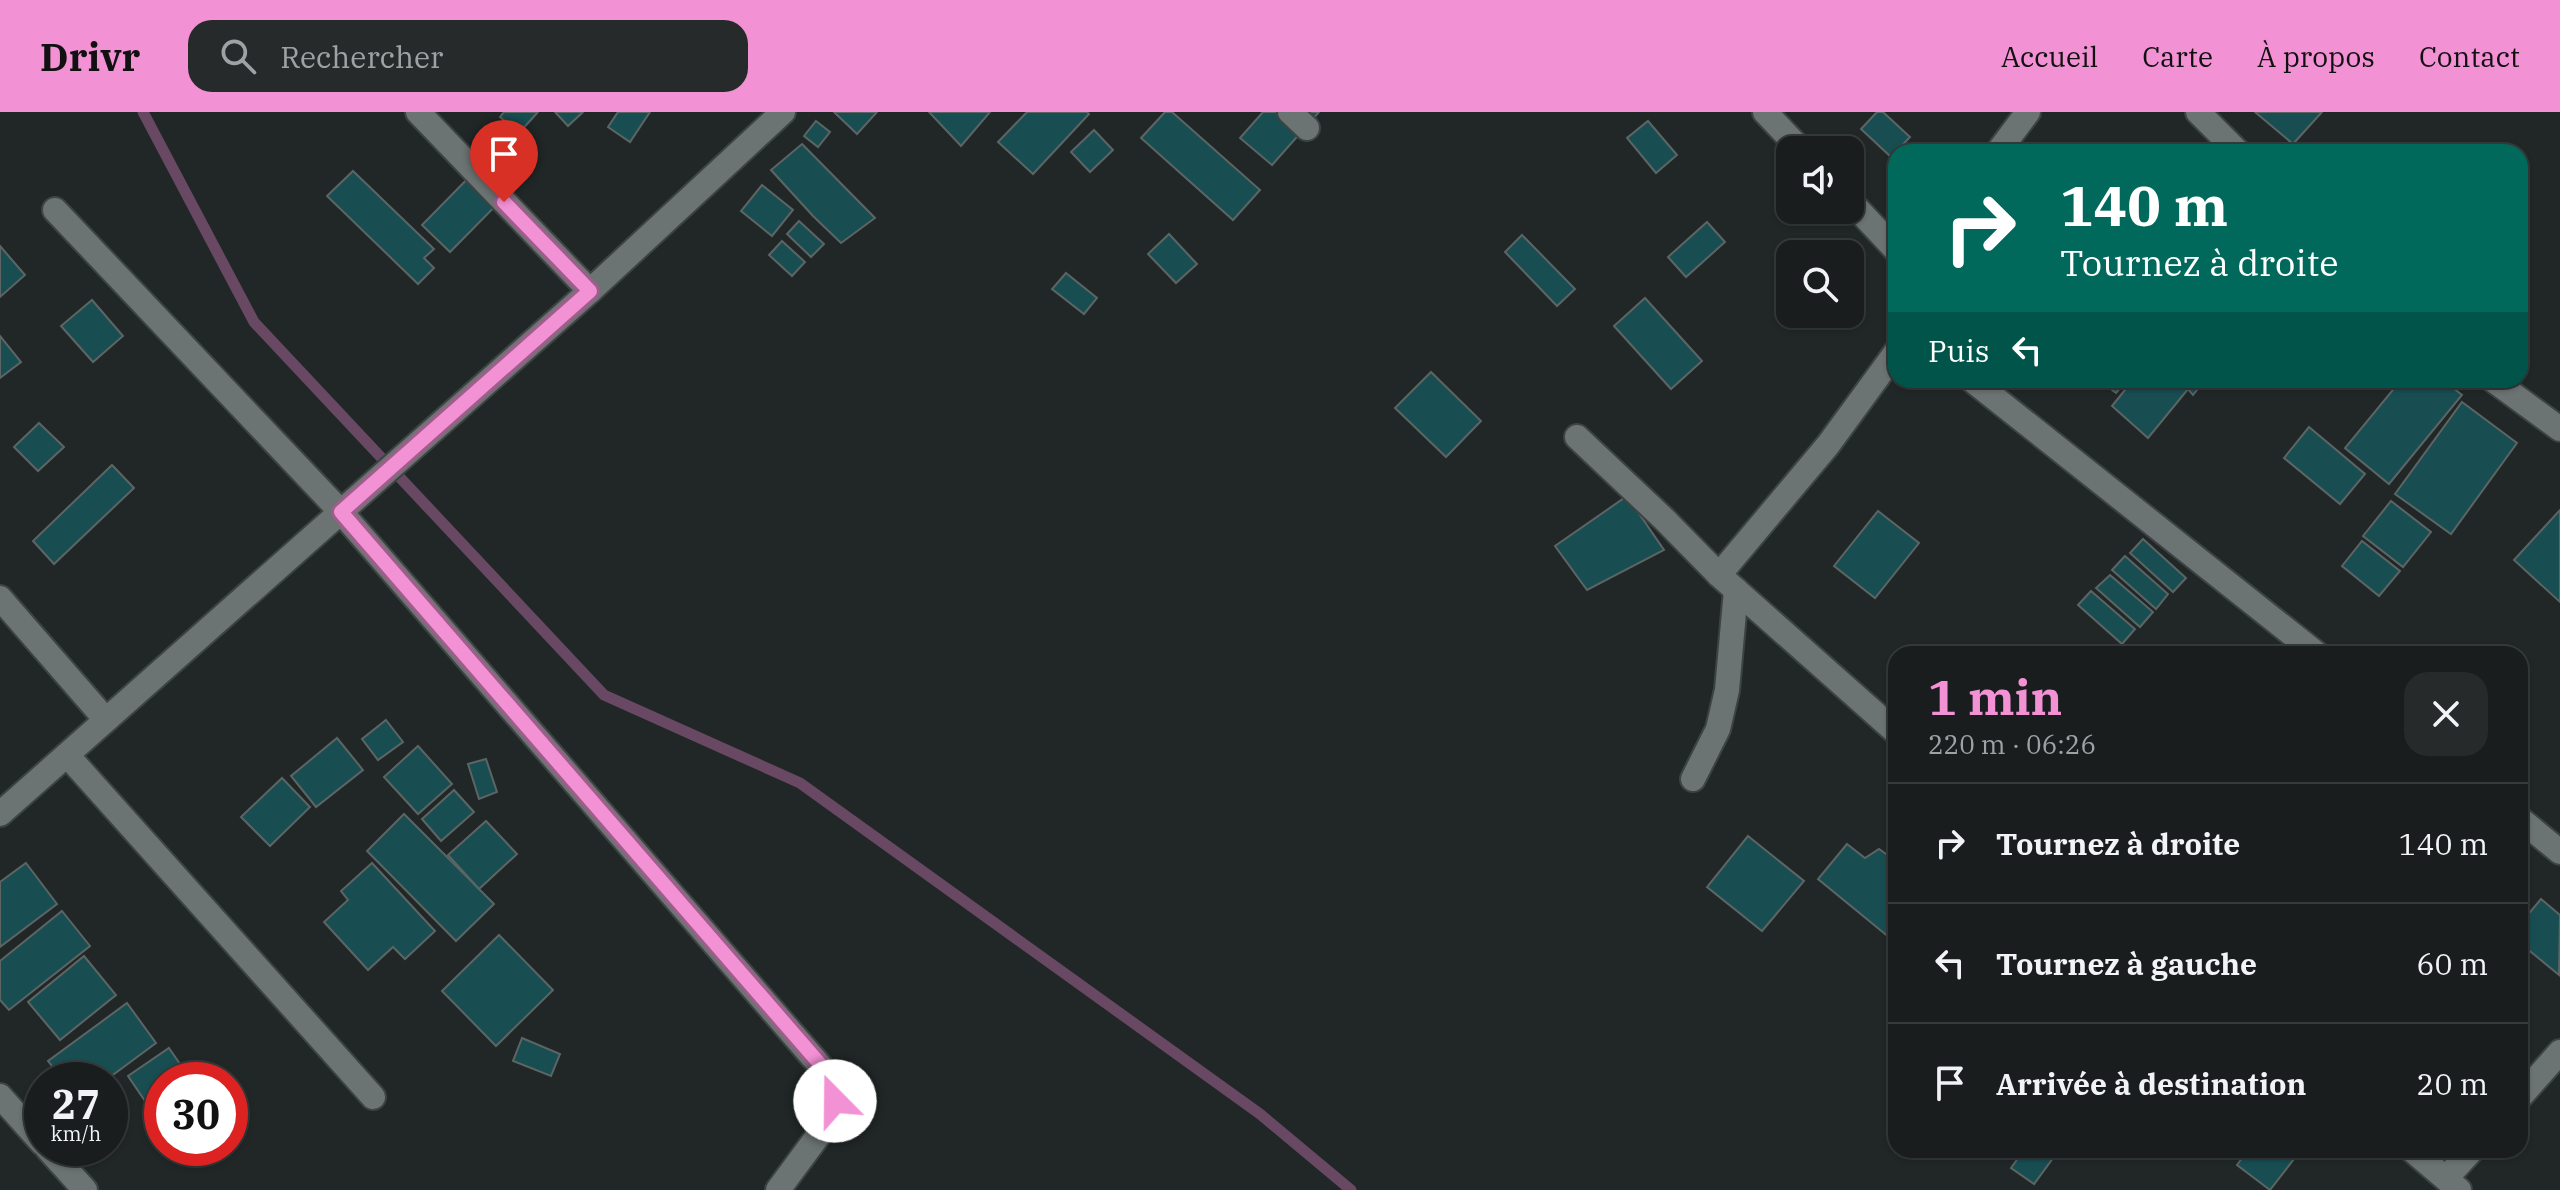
<!DOCTYPE html>
<html lang="fr">
<meta charset="utf-8">
<style>
body{margin:0;font-family:"IBM Plex Serif",serif;background:#262a2a;color:#f1f3f6;height:100vh;display:flex;flex-direction:column;font-size:30px;white-space:nowrap}
*{box-sizing:border-box;margin:0}
p{font-size:26px;color:#9fa2a4}
.icon{flex:none;width:44px;height:44px;fill:none;stroke:currentColor;stroke-width:2;stroke-linecap:round;stroke-linejoin:round}
.map{position:relative;flex:1;overflow:hidden}
.panel{position:absolute;left:1888px;top:534px;width:640px;height:512px;display:flex;flex-direction:column;background:#191d1d;border-radius:24px;box-shadow:0 2px 6px #0004,0 0 0 2px #373b3b}
.panel>*{flex:none}
.top-card{position:absolute;left:1888px;top:32px;width:640px;height:244px;border-radius:24px;box-shadow:0 2px 6px #0004,0 0 0 2px #373b3b;background:#00695c;color:#fff;overflow:hidden}
.controls{position:absolute;left:1776px;top:24px;display:grid;gap:16px}
.controls a{display:grid;place-items:center;width:88px;height:88px;border-radius:16px;background:#191d1d;box-shadow:0 2px 6px #0004,0 0 0 2px #373b3b;font-size:40px}
.speed{position:absolute;left:24px;top:950px;display:flex;gap:16px;font-size:40px;font-weight:700;text-align:center}
.speed>*{display:grid;place-content:center;width:104px;height:104px;border-radius:50%;background:#191d1d;box-shadow:0 2px 6px #0004,0 0 0 2px #373b3b;line-height:1}
.speed small{font-size:20px;font-weight:400}
.speed .limit{border:12px solid #d22;background:#fff;color:#111}
.pin{position:absolute;display:grid;place-items:center;width:68px;height:68px;color:#fff;margin:-82px -34px;border-radius:50% 50% 50% 0;rotate:-45deg;box-shadow:0 0 8px #0007}
.pin .icon{rotate:45deg}
.me{position:absolute;width:88px;margin:-44px;rotate:338deg;stroke-linejoin:round;filter:drop-shadow(0 0 6px #0008)}
.turn{display:flex;align-items:center;gap:28px;height:168px;padding:0 40px;font-size:36px}
.turn .icon{width:104px;height:104px;stroke-width:2.5}
.turn b{display:block;font-size:56px;line-height:68px}
.then{display:flex;align-items:center;height:76px;padding:0 40px;background:#0003;gap:16px;font-size:30px}
.round{display:grid;place-items:center;flex:none;width:84px;height:84px;border-radius:24px;background:#262a2a}
.overview{display:flex;align-items:center;justify-content:space-between;height:136px;padding:0 40px}
h1{font-size:48px;font-weight:700;line-height:60px;color:#f391d5}
ul{padding:0;list-style:none}
li{display:flex;align-items:center;gap:24px;height:120px;padding:0 40px;border-top:2px solid #373b3b}
li div{flex:1}
li b{display:block;font-size:30px}
li em{font-style:normal}
header{display:flex;align-items:center;gap:48px;box-sizing:border-box;height:112px;padding:0 40px;background:#f391d5;color:#111}
header strong{font-size:38px}
nav{display:flex;gap:44px;margin-inline-start:auto;font-size:28px}
.search{width:560px;height:72px;background:#262a2a;display:flex;align-items:center;gap:20px;box-sizing:border-box;padding:0 28px;border-radius:24px;color:#9fa2a4;font-size:30px}
.map>svg:first-child{display:block}
.lines{fill:none;stroke-linecap:round;stroke-linejoin:round}
.stream{stroke:#684862;stroke-width:11}
.building{fill:#184e52;stroke:#5d6464;stroke-width:2}
.street-casing{stroke:#3d4242;stroke-width:28}
.street{stroke:#6c7373;stroke-width:24}
.route-casing{stroke:#9e5e8a;stroke-width:20}
.route{stroke:#f391d5;stroke-width:14}
</style>
<header>
<strong>Drivr</strong>
<div class="search"><svg class="icon" aria-label="search" viewBox="0 0 24 24"><circle cx="10" cy="10" r="6"/><path d="M15 15l6 6"/></svg>Rechercher</div>
<nav><a>Accueil</a><a>Carte</a><a>À propos</a><a>Contact</a></nav>
</header>
<div class="map">
<svg width="2560" height="1078" viewBox="0 0 2560 1078">
<rect width="100%" height="100%" fill="#212727"/>
<g class="lines">
<polyline class="stream" points="143,0 254,210 604,583 800,671 1260,1002 1351,1078"/>
</g>
<g class="building">
<polygon points="504,0 538,0 519,21 500,5"/>
<polygon points="555,0 583,0 568,14"/>
<polygon points="618,0 650,0 630,30 608,15"/>
<polygon points="834,0 877,0 857,22"/>
<polygon points="929,0 990,0 961,34"/>
<polygon points="1027,0 1087,0 1089,2 1033,62 998,30"/>
<polygon points="1165,0 1172,0 1260,78 1233,108 1141,26"/>
<polygon points="1263,0 1319,0 1272,53 1240,26"/>
<polygon points="1877,0 1883,0 1910,25 1891,45 1861,17"/>
<polygon points="2255,0 2322,0 2293,32"/>
<polygon points="816,9 830,20 818,35 804,24"/>
<polygon points="1648,9 1677,43 1656,61 1627,26"/>
<polygon points="1094,18 1113,38 1090,60 1071,40"/>
<polygon points="802,32 875,106 841,131 813,104 771,58"/>
<polygon points="488,46 516,73 450,140 422,113"/>
<polygon points="353,59 434,137 424,146 434,156 418,172 327,84"/>
<polygon points="762,73 793,98 772,124 741,99"/>
<polygon points="799,109 824,132 811,145 787,122"/>
<polygon points="1707,110 1725,130 1686,165 1668,145"/>
<polygon points="1169,122 1197,152 1176,171 1148,142"/>
<polygon points="1522,123 1575,177 1557,194 1505,140"/>
<polygon points="782,129 805,150 792,164 769,143"/>
<polygon points="0,134 25,163 0,185"/>
<polygon points="1066,161 1097,186 1084,202 1052,177"/>
<polygon points="1645,186 1702,249 1671,277 1614,214"/>
<polygon points="92,188 123,224 93,250 61,214"/>
<polygon points="0,224 21,250 0,266"/>
<polygon points="1431,260 1481,309 1446,345 1395,296"/>
<polygon points="2099,268 2127,268 2116,281"/>
<polygon points="2133,268 2205,268 2193,283 2188,277 2148,326 2112,294"/>
<polygon points="2401,268 2443,268 2462,283 2389,372 2345,336"/>
<polygon points="2462,290 2517,331 2451,422 2395,382"/>
<polygon points="39,311 64,335 38,359 14,335"/>
<polygon points="2309,315 2365,362 2340,392 2284,346"/>
<polygon points="112,353 134,376 54,452 33,429"/>
<polygon points="1627,384 1664,438 1587,478 1555,434"/>
<polygon points="2391,389 2431,420 2403,455 2363,424"/>
<polygon points="2560,398 2560,490 2514,448"/>
<polygon points="1878,399 1919,431 1875,486 1834,454"/>
<polygon points="2143,427 2186,466 2173,480 2130,441"/>
<polygon points="2362,429 2400,459 2379,484 2342,454"/>
<polygon points="2125,444 2168,482 2156,497 2112,458"/>
<polygon points="2110,463 2153,500 2140,515 2096,476"/>
<polygon points="2091,479 2135,517 2122,532 2078,493"/>
<polygon points="386,608 403,630 378,648 362,627"/>
<polygon points="337,626 363,658 316,695 291,664"/>
<polygon points="418,634 452,672 418,702 384,665"/>
<polygon points="486,647 497,680 479,687 468,652"/>
<polygon points="282,666 310,695 270,734 241,705"/>
<polygon points="454,678 474,700 441,729 422,707"/>
<polygon points="404,702 494,792 456,829 367,739"/>
<polygon points="486,709 517,742 479,777 448,743"/>
<polygon points="1748,724 1804,769 1762,819 1707,775"/>
<polygon points="1847,732 1865,746 1879,737 1896,749 1896,831 1818,767"/>
<polygon points="26,751 57,792 0,835 0,770"/>
<polygon points="372,751 435,819 405,847 393,835 368,858 324,810 348,788 341,779"/>
<polygon points="2541,787 2560,803 2559,863 2520,831 2520,812"/>
<polygon points="62,799 90,834 9,898 0,888 0,849"/>
<polygon points="499,823 553,878 496,934 442,879"/>
<polygon points="84,844 116,883 60,928 28,890"/>
<polygon points="127,891 156,931 106,968 63,968 48,949"/>
<polygon points="522,926 560,942 551,964 513,949"/>
<polygon points="169,936 191,968 162,968 162,1014 128,964"/>
<polygon points="2024,1038 2059,1038 2034,1072 2011,1056"/>
<polygon points="2248,1038 2301,1038 2270,1078 2237,1053"/>
</g>
<g class="lines">
<g class="street-casing">
<g id="street">
<polyline points="418,0 590,179"/>
<polyline points="1290,0 1307,16"/>
<polyline points="1765,0 1801,38"/>
<polyline points="2198,0 2238,40"/>
<polyline points="1998,40 2028,0"/>
<polyline points="1850,89 1896,138"/>
<polyline points="55,98 341,400 829,964 835,989 832,1005 778,1078"/>
<polyline points="1972,268 2317,542"/>
<polyline points="2493,268 2560,317"/>
<polyline points="1577,325 1664,407 1719,463 1896,620"/>
<polyline points="1719,463 1828,333 1896,240"/>
<polyline points="0,486 106,608"/>
<polyline points="67,643 373,985"/>
<polyline points="1693,667 1718,617 1727,578 1736,478"/>
<polyline points="0,702 590,179 783,0"/>
<polyline points="2520,707 2560,740"/>
<polyline points="0,984 42,1031"/>
<polyline points="2520,985 2560,940"/>
<polyline points="47,1036 85,1078"/>
<polyline points="2412,1038 2459,1078"/>
<polyline points="2446,1066 2472,1038"/>
</g>
</g>
<use href="#street" class="street"/>
</g>
<g class="lines">
<g class="route-casing">
<polyline id="route" points="504,90 590,179 341,400 819,951 829,964 835,989"/>
</g>
<use href="#route" class="route"/>
</g>
</svg>
<div class="controls">
<a><svg class="icon" aria-label="sound" viewBox="0 0 24 24"><path d="M4 9h4l5-4v14l-5-4H4zM17 9q2 3 0 6"/></svg></a>
<a><svg class="icon" aria-label="search" viewBox="0 0 24 24"><circle cx="10" cy="10" r="6"/><path d="M15 15l6 6"/></svg></a>
</div>
<div class="speed"><div>27<small>km/h</small></div><div class="limit">30</div></div>
<div class="pin" style="left:504px;top:90px;background:#d93025"><svg class="icon" aria-label="arrive" viewBox="0 0 24 24"><path d="M6 21V4h12l-3 4 3 4H6"/></svg></div>
<svg class="me" style="left:835px;top:989px" viewBox="-20 -20 40 40"><circle r="19" fill="#fff"/><path d="M0-13L10 11 0 6-10 11z" fill="#f391d5"/></svg>
<div class="top-card">
<div class="turn"><svg class="icon" aria-label="right" viewBox="0 0 24 24"><path d="M7 20v-9h11M14 6l5 5-5 5"/></svg><div><b>140 m</b>Tournez à droite</div></div>
<div class="then">Puis<svg class="icon" aria-label="left" viewBox="0 0 24 24"><path d="M17 20v-9H6M10 6l-5 5 5 5"/></svg></div>
</div>
<section class="panel">
<div class="overview"><div><h1>1 min</h1><p>220 m · 06:26</p></div><a class="round"><svg class="icon" aria-label="close" viewBox="0 0 24 24"><path d="M6 6l12 12M18 6L6 18"/></svg></a></div>
<ul>
<li><svg class="icon" aria-label="right" viewBox="0 0 24 24"><path d="M7 20v-9h11M14 6l5 5-5 5"/></svg><div><b>Tournez à droite</b></div><em>140 m</em></li>
<li><svg class="icon" aria-label="left" viewBox="0 0 24 24"><path d="M17 20v-9H6M10 6l-5 5 5 5"/></svg><div><b>Tournez à gauche</b></div><em>60 m</em></li>
<li><svg class="icon" aria-label="arrive" viewBox="0 0 24 24"><path d="M6 21V4h12l-3 4 3 4H6"/></svg><div><b>Arrivée à destination</b></div><em>20 m</em></li>
</ul>
</section>
</div>
